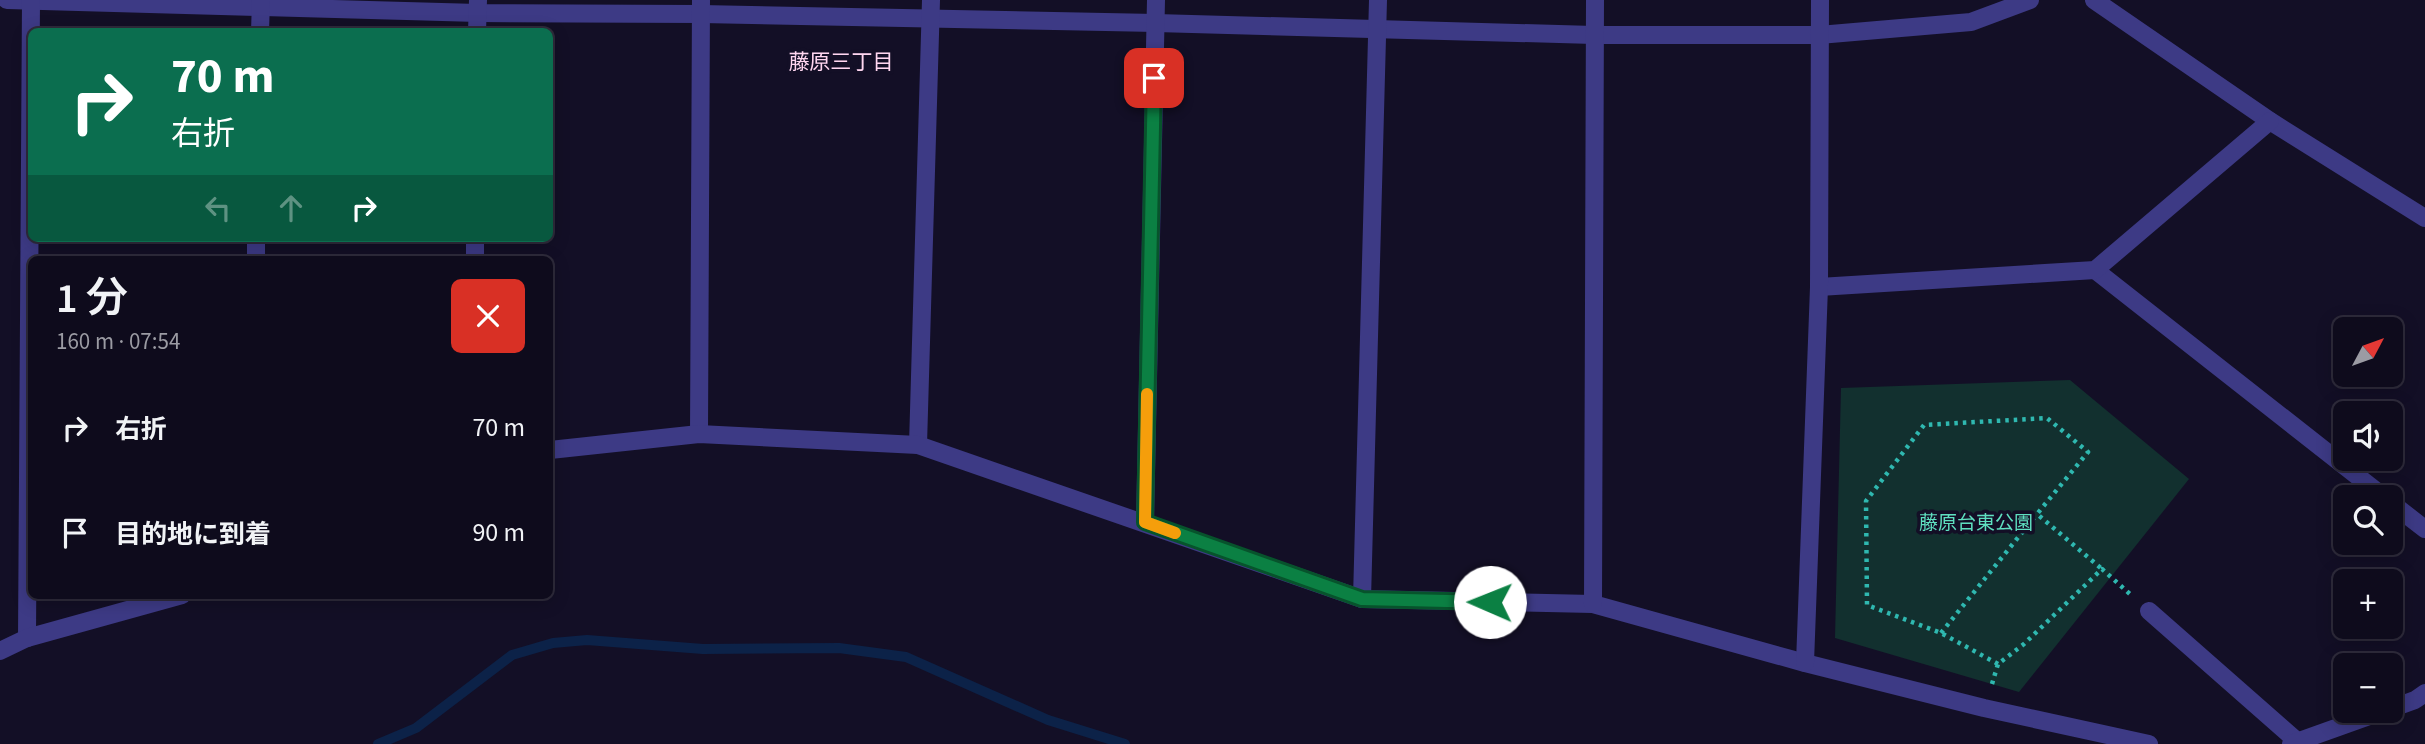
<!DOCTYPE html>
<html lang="ja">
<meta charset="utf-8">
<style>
body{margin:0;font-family:"Source Sans 3","Noto Sans JP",sans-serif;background:#171425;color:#f1f3f6;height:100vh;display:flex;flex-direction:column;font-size:26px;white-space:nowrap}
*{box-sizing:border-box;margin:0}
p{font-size:23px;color:#9b9ba3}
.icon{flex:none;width:38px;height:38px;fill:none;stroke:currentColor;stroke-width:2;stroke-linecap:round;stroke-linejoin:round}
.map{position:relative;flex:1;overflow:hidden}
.side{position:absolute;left:28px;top:256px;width:525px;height:343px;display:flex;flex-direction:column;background:#0e0b1c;border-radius:10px;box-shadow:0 4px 18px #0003,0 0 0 2px #2e2b3b}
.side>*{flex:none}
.top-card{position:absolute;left:28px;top:28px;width:525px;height:214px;border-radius:10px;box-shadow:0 4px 18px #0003,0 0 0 2px #2e2b3b;background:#0b6e4f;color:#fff;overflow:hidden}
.needle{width:46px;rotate:49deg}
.controls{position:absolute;left:2333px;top:317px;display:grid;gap:14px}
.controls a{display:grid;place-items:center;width:70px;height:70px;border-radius:10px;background:#0e0b1c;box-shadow:0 4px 18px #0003,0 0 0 2px #2e2b3b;font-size:35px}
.pin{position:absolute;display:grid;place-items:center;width:60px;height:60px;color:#fff;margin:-30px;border-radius:14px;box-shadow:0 4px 10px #0006}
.me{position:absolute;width:77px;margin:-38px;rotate:271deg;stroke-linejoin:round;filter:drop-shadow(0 0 5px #0008)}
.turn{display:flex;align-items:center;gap:24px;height:147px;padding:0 28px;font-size:32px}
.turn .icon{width:91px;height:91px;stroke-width:2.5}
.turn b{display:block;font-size:49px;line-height:60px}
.lanes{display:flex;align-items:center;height:66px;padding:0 28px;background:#0003;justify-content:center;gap:35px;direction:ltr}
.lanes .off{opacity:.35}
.round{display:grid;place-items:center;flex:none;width:74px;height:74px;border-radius:10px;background:#171425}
.headline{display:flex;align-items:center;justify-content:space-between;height:119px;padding:0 28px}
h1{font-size:42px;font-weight:600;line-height:52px}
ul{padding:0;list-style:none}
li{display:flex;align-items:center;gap:21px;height:105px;padding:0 28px}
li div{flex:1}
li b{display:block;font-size:26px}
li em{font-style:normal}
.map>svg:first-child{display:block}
.green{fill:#12302f}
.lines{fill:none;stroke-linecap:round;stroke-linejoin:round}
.stream{stroke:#0c2248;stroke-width:10}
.path{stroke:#2fb8b0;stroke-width:4.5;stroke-dasharray:3.5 5;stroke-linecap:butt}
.minor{stroke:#3d3a85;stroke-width:18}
.route-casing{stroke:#07532c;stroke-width:18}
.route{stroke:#0b8043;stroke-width:12}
.slow{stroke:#f59e0b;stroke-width:12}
.labels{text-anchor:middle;stroke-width:7;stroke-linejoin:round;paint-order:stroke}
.park-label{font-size:19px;fill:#5fe0c0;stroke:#130f26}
.neighbourhood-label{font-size:21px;fill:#ffd6f0;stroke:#130f26}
</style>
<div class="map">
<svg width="2425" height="744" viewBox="0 0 2425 744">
<rect width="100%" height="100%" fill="#130f26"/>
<polygon class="green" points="2070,380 2189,479 2019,692 1835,638 1841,388"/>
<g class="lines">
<polyline class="stream" points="378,744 416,728 512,655 553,643 587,640 703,649 839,648 906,657 1048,720 1125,744"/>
<g class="path">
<polyline points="1941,633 2037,514"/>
<polyline points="1998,664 1941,633 1867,605 1866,501 1924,425 2047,418 2088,452 2037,514 2102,569"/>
<polyline points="1992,684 1998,664 2024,644 2102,569 2131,595"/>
</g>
<g class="minor">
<polyline points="7,0 478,13 701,14 1156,23 1594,35 1819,35 1971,22 2030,0"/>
<polyline points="2094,0 2270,121 2425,218"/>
<polyline points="260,32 261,0"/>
<polyline points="477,32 478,0"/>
<polyline points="256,259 256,238"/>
<polyline points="475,259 475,238"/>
<polyline points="2095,270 2384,497"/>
<polyline points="1819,287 2095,270 2270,121"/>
<polyline points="699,434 701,0"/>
<polyline points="918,445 931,0"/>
<polyline points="550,450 699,434 918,445 1362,599 1593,604 1805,663 1984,708 2149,744"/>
<polyline points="2390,502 2425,529"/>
<polyline points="1145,522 1156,0"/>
<polyline points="1362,599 1378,0"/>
<polyline points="1593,604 1595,0"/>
<polyline points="2149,611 2298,742"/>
<polyline points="27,638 31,0"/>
<polyline points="0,651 27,638 182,595"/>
<polyline points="1805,663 1819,287 1820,0"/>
<polyline points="2390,709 2415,700 2425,693"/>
<polyline points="2291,744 2386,710"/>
</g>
</g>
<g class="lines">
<g class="route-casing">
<polyline id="route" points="1154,78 1145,522 1362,599 1490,602"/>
</g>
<use href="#route" class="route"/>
<polyline class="slow" points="1147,394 1145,522 1175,533"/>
</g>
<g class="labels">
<g class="park-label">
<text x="1976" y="529">藤原台東公園</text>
</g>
<g class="neighbourhood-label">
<text x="841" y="69">藤原三丁目</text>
</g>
</g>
</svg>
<div class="controls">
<a><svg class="needle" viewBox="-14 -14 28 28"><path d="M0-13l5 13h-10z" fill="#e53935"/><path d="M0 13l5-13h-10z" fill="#9b9ba3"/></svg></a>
<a><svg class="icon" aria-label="sound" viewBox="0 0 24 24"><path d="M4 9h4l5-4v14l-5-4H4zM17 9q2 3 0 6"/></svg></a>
<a><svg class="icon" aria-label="search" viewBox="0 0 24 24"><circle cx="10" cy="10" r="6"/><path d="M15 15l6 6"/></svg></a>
<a>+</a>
<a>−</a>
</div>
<div class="pin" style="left:1154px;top:78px;background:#d93025"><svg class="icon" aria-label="arrive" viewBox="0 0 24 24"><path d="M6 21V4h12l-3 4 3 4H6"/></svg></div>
<svg class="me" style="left:1490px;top:602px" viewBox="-20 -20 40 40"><circle r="19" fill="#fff"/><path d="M0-13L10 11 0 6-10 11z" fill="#0b8043"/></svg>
<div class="top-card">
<div class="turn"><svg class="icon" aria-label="right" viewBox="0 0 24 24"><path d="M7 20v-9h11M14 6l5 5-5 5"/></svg><div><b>70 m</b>右折</div></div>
<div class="lanes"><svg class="icon off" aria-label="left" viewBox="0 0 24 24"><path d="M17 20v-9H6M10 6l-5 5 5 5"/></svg><svg class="icon off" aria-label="ahead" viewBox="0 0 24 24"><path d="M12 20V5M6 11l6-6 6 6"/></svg><svg class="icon" aria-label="right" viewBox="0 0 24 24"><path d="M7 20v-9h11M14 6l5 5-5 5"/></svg></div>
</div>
<section class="side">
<div class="headline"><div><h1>1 分</h1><p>160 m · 07:54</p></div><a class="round" style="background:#d93025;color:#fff"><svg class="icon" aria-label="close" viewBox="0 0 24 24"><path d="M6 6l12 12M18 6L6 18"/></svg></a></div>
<ul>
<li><svg class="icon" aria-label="right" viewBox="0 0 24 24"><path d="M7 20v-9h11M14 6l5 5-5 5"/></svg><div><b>右折</b></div><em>70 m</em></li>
<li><svg class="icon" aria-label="arrive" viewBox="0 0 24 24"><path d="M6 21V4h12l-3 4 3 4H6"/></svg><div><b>目的地に到着</b></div><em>90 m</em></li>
</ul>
</section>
</div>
